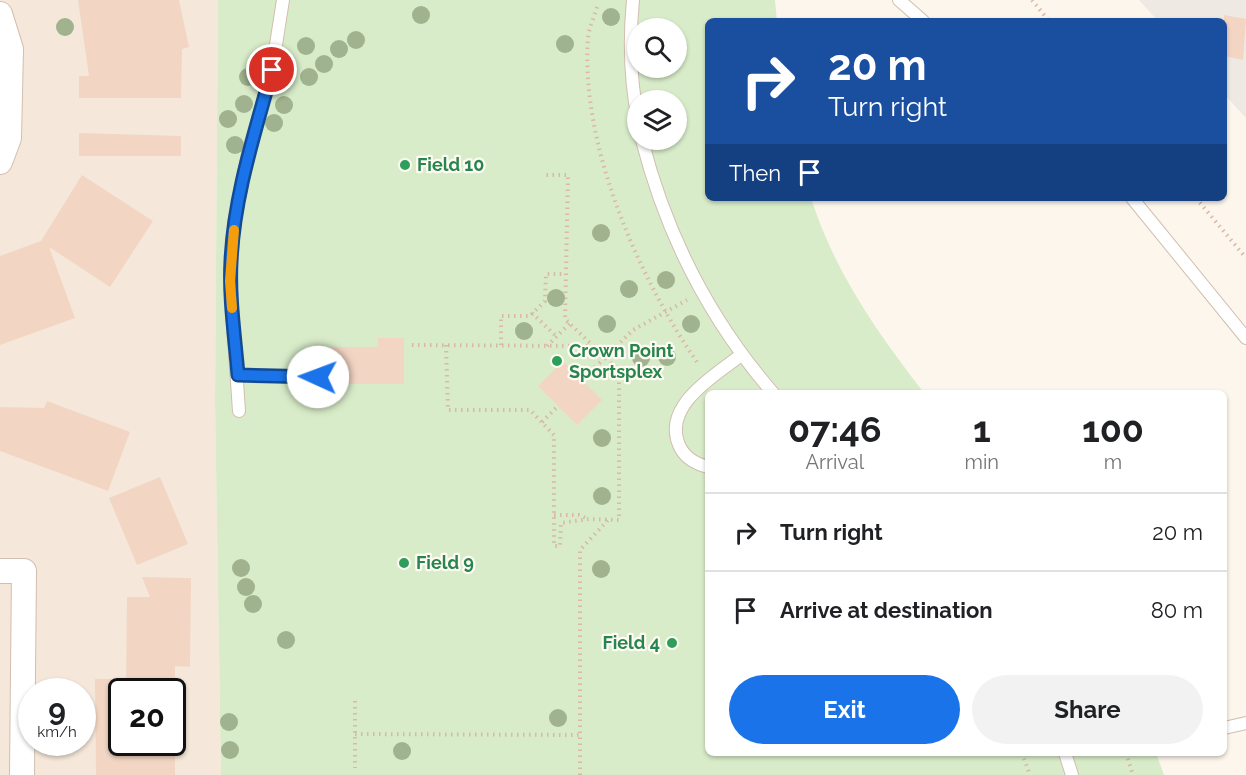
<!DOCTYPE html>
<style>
body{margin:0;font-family:Raleway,sans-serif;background:#f2f2f2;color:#202124;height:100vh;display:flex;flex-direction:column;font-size:22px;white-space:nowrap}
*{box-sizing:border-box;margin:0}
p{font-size:20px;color:#757577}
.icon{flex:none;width:33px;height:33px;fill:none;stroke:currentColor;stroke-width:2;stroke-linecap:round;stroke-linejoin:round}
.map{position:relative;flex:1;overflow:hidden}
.panel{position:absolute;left:705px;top:390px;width:522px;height:366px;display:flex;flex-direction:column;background:#fff;border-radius:9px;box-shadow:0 2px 4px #0004}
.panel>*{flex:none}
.top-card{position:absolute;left:705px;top:18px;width:522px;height:183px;border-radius:9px;box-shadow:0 2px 4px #0004;background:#1a4fa0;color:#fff;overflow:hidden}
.fabs{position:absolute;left:627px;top:18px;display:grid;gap:12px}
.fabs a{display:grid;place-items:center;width:60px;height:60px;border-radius:50%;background:#fff;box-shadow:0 2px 4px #0004;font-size:30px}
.speed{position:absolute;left:18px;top:678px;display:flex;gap:12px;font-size:30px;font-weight:700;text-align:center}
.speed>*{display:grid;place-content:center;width:78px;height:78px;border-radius:50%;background:#fff;box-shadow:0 2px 4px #0004;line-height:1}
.speed small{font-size:15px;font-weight:400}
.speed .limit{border:3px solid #111;border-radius:9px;background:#fff;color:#111}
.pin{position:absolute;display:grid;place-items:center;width:51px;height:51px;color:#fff;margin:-26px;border:3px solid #fff;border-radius:50%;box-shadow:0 2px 6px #0007}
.me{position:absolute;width:66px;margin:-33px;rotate:272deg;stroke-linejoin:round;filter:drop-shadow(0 0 4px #0008)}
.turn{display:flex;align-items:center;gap:21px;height:126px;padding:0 24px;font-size:27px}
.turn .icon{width:78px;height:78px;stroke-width:2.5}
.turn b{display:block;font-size:42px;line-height:51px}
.then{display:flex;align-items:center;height:57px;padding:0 24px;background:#0003;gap:12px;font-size:22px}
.eta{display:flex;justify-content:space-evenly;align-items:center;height:102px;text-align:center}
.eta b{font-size:36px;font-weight:700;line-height:42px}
.button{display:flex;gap:12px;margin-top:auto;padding:12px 24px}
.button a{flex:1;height:69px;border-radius:36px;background:#1a73e8;color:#fff;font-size:24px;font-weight:700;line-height:69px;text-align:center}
.button a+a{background:#f2f2f2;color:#202124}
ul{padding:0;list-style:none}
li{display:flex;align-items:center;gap:18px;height:78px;padding:0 24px;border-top:2px solid #e0e0e0}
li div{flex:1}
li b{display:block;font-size:22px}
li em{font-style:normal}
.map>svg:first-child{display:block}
.residential{fill:#f5e8da;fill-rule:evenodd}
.industrial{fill:#efe9e4}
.green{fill:#d8ecc9;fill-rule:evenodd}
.building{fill:#f3d5c3}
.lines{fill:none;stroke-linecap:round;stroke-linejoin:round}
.service-casing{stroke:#d1beb0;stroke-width:14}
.minor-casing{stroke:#d1beb0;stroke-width:26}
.path{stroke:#d9b8a5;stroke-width:4;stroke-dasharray:1.5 4.5;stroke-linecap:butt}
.service{stroke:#fff;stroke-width:12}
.minor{stroke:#fff;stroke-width:24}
.tree{fill:#a0b28e}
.route-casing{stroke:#114b97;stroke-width:15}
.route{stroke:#1a73e8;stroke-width:10}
.slow{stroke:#f59e0b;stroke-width:10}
.leisure-dot{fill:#2e9e5b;stroke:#fffaf3;stroke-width:2}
.labels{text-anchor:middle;stroke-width:4.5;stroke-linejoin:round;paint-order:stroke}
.leisure-label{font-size:18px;font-weight:bold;fill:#27864d;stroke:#fffaf3;text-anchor:start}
</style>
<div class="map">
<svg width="1246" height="775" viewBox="0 0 1246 775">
<rect width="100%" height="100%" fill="#fdf6ec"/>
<path class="residential" d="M0,0H218L215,401L221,775H0ZM32,692H82V742H32ZM122,692H172V742H122Z"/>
<polygon class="industrial" points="1139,0 1246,0 1246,118 1224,94 1224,21 1158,21"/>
<path class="green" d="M218,0H775L777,21H708V198H811C835,273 877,332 924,393H708V753H1156L1164,775H221L215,401ZM638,28H676V68H638ZM638,100H676V140H638Z"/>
<g class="building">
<polygon points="78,0 179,0 189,47 182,49 181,98 79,98 79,76 89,76"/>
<polygon points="1224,15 1246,19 1243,60 1224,56"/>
<polygon points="79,133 181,136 181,156 79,156"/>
<polygon points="82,175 153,221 110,287 49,247 75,318 0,345 0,256 41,241"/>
<polygon points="378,338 404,338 404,384 326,384 326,347 378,347"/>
<polygon points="563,361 602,400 577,425 538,386"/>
<polygon points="47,401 130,432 108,491 0,451 0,407 44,408"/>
<polygon points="160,477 188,544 137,565 109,498"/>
<polygon points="142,577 191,578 190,667 175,666 175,692 126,692 127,597 150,597"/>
<polygon points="95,679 122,679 122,742 175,742 175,775 96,775"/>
</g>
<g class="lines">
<g class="service-casing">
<g id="service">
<path d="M633,0C629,41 630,79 638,120"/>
<polyline points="899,0 923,21"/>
<path d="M642,140C666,234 709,319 773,393"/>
<polyline points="1132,198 1246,338"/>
<polyline points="238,375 318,377"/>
<polyline points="239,411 230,281 234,224 248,153 272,70 283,0"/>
<path d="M708,467C696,464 684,457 679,445C662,405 716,375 741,355"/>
<polyline points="1224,728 1246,723"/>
<polyline points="1065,753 1072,775"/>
</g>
</g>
<g class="minor-casing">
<g id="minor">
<polyline points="0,14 11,49 9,138 0,162"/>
<polyline points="0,571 24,571 22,775"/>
</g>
</g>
<g class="path">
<polyline points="1032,0 1049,21"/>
<path d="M597,7C594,17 589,28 588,38C580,145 639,279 699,365"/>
<polyline points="1196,198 1246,258"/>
<polyline points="532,313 556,336"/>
<polyline points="412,345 592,346"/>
<polyline points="446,345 448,410 530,410 554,435 554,546 560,546 561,523 589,519 619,520 619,371 565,319 568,175 542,175"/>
<polyline points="501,345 501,316 530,316 545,301 546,274 565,274"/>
<polyline points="547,346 570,323"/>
<polyline points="582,380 633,330 687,300"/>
<polyline points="542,422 558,406"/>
<polyline points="554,515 579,515 588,519"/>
<polyline points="355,701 355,768"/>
<polyline points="355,734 580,735"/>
<polyline points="1022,753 1030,775"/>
<polyline points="1126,753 1133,775"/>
<polyline points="580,775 580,550 608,520"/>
</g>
<use href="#service" class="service"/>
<use href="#minor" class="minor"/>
</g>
<g class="tree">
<circle cx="421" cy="15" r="9"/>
<circle cx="611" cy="17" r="9"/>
<circle cx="65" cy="27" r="9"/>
<circle cx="356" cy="40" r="9"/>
<circle cx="565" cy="44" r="9"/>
<circle cx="306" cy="46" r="9"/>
<circle cx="339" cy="49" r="9"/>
<circle cx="324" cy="64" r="9"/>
<circle cx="248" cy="77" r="9"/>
<circle cx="309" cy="77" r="9"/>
<circle cx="244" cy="104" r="9"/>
<circle cx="284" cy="105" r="9"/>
<circle cx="228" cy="119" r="9"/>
<circle cx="274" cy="123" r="9"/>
<circle cx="235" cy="145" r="9"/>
<circle cx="601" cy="233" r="9"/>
<circle cx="666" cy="280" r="9"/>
<circle cx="629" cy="289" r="9"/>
<circle cx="556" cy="298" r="9"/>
<circle cx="607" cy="324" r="9"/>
<circle cx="691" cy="324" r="9"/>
<circle cx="524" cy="331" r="9"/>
<circle cx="667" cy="357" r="9"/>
<circle cx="641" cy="358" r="9"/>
<circle cx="602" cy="438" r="9"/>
<circle cx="602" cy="496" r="9"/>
<circle cx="241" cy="568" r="9"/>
<circle cx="601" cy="569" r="9"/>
<circle cx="246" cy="587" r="9"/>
<circle cx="253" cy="604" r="9"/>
<circle cx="286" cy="640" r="9"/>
<circle cx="558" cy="718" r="9"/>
<circle cx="229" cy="722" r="9"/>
<circle cx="230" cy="750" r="9"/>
<circle cx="402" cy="751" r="9"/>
</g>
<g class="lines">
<g class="route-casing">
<path id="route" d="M272,70C255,133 234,195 231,261C229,299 235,337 238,375L318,377"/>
</g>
<use href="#route" class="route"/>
<polyline class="slow" points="232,308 230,281 234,230"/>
</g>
<g class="leisure-dot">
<circle cx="405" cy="165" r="6"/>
<circle cx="557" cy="361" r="6"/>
<circle cx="404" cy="563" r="6"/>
<circle cx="672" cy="643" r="6"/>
</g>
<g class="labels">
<g class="leisure-label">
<text x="417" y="171">Field 10</text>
<text x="569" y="357">Crown Point<tspan x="569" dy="21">Sportsplex</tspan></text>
<text x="416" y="569">Field 9</text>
<text x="660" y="649" text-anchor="end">Field 4</text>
</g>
</g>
</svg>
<div class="fabs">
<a><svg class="icon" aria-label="search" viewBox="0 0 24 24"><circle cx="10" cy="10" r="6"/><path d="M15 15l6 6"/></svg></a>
<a><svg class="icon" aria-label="layers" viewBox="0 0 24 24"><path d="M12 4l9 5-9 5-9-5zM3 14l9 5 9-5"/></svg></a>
</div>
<div class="speed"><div>9<small>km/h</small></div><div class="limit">20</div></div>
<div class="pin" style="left:272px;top:70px;background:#d93025"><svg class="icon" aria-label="arrive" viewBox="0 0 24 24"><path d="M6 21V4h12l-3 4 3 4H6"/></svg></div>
<svg class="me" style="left:318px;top:377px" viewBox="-20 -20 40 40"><circle r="19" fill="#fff"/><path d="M0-13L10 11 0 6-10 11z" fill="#1a73e8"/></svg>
<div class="top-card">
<div class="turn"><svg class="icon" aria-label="right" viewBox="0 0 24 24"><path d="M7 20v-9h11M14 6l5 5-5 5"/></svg><div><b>20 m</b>Turn right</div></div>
<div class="then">Then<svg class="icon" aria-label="arrive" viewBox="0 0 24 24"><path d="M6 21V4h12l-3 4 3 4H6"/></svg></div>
</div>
<section class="panel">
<div class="eta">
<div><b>07:46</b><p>Arrival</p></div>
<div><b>1</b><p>min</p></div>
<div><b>100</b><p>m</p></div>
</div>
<ul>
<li><svg class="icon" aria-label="right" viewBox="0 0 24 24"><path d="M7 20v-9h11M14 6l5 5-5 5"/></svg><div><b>Turn right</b></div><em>20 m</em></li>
<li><svg class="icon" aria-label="arrive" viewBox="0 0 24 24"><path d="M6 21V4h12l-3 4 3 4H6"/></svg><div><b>Arrive at destination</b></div><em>80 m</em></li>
</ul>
<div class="button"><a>Exit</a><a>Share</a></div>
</section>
</div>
